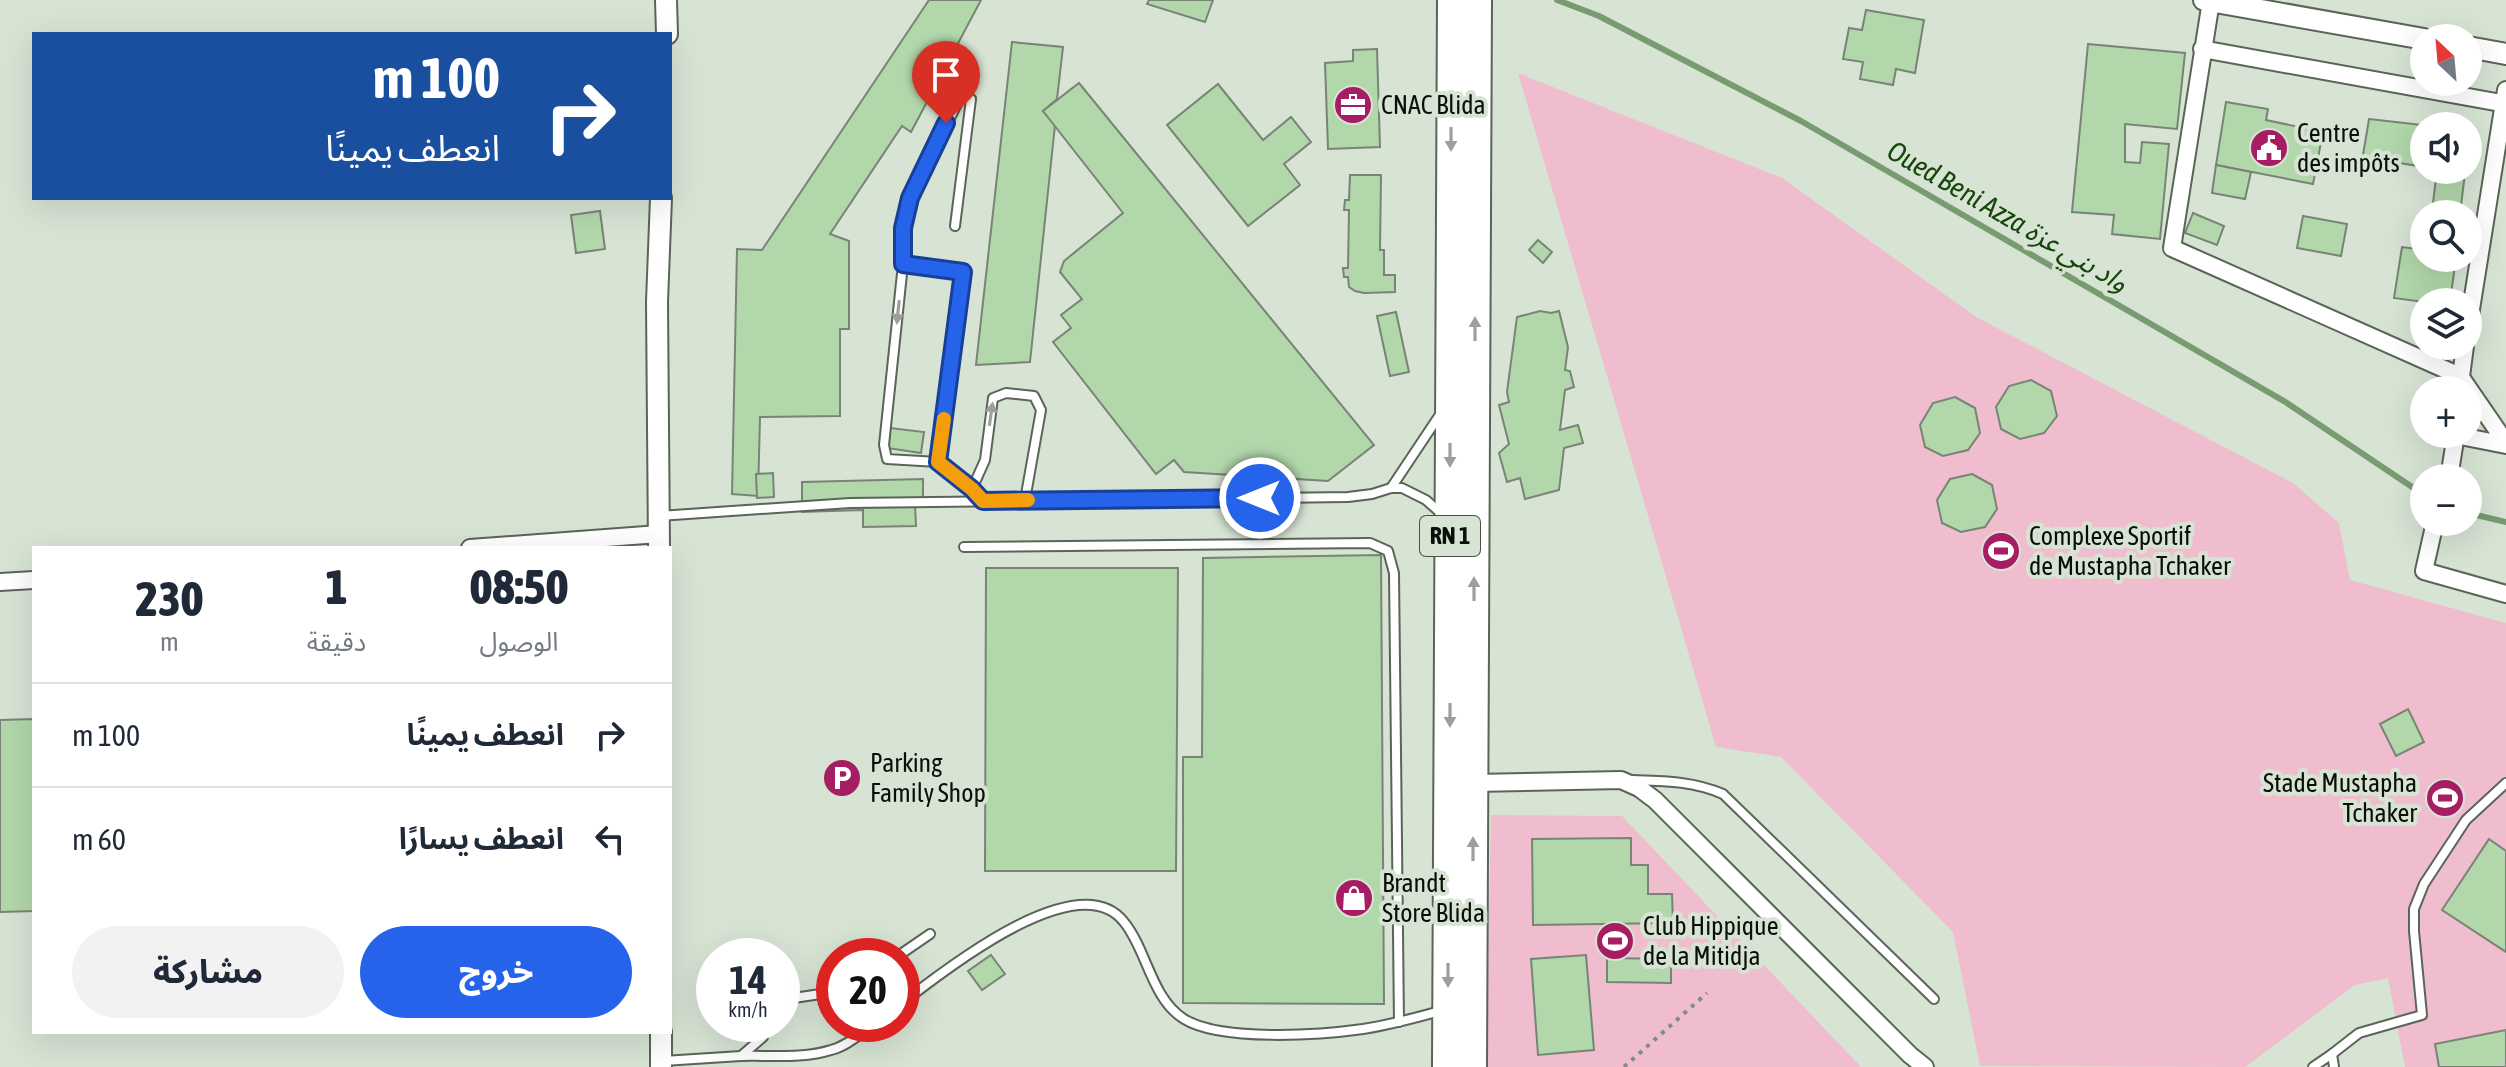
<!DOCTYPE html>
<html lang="ar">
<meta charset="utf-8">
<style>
body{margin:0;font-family:"Asap Condensed","Noto Sans Arabic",sans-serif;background:#f2f2f3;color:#1f2937;direction:rtl;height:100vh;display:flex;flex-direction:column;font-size:30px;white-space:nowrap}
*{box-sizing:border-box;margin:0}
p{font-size:26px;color:#747a83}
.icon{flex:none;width:44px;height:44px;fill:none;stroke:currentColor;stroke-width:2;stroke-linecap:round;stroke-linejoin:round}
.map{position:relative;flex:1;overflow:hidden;direction:ltr}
.panel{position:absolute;left:32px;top:546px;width:640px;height:488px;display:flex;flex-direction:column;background:#fff;border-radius:0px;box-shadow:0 8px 32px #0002;direction:rtl}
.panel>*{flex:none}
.guide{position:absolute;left:32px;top:32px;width:640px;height:168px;border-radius:0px;box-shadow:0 8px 32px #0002;direction:rtl;background:#1a4fa0;color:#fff;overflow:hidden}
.needle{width:52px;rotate:334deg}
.buttons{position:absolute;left:2410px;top:24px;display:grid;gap:16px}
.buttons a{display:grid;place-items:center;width:72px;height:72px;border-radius:50%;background:#fff;box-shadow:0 8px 32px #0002;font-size:40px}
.speed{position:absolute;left:696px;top:938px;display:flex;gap:16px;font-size:40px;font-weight:700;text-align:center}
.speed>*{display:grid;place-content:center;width:104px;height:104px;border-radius:50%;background:#fff;box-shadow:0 8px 32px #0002;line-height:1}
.speed small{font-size:20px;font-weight:400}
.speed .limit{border:12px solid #d22;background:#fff;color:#111}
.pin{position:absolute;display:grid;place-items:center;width:68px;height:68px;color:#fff;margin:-82px -34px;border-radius:50% 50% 50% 0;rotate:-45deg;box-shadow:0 0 8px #0007}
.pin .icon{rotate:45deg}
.me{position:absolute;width:88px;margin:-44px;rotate:270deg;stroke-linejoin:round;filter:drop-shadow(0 0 6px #0008)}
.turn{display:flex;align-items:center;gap:28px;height:168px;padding:0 40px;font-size:36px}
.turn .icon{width:104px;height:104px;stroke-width:2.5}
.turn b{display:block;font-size:56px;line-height:68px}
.eta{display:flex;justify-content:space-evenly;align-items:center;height:136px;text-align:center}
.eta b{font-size:48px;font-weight:800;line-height:56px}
.button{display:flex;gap:16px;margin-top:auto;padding:16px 40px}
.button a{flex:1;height:92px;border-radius:48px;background:#2563eb;color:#fff;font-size:32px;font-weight:800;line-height:92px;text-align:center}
.button a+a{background:#f2f2f3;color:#1f2937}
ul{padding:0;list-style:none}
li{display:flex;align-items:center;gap:24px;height:104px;padding:0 40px;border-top:2px solid #e0e1e3}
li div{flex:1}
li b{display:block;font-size:30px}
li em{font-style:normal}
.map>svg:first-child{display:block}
.green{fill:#f0bdce}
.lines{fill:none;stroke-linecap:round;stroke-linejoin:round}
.stream{stroke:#799b72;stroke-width:6}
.building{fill:#b2d7ab;stroke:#788475;stroke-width:2}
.service-casing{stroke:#596557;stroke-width:12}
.minor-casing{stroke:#596557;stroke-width:20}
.tertiary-casing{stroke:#596557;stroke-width:24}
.trunk-casing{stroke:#596557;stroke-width:32}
.path{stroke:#848d82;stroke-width:4;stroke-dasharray:4 6;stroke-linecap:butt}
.service{stroke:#fff;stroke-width:8}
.minor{stroke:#fff;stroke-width:16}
.tertiary{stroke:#fff;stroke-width:20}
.trunk{stroke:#fff;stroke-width:28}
.oneway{fill:#9d9f9d}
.route-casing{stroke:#184099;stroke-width:20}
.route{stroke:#2563eb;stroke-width:14}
.slow{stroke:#f59e0b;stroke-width:14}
.labels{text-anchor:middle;stroke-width:8;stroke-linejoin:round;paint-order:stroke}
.shield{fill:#d7e4d4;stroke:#484f47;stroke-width:2}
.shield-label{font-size:24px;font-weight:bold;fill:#0b0f0a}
.poi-label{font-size:26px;fill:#0b0f0a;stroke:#d7e4d4;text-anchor:start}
.water-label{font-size:28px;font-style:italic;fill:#17460b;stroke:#d7e4d4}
</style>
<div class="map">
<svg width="2506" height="1067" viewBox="0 0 2506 1067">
<rect width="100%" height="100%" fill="#d7e4d4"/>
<g class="green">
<polygon points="1518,73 1782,178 1976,317 2293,483 2339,523 2350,580 2506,623 2506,1067 2405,1067 2388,978 2355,985 2245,1067 1980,1066 1953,932 1781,757 1716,747"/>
<polygon points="1491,815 1622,816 1861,1067 1486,1067"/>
</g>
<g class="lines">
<g class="stream">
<polyline points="1557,0 1599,16 1801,121 2287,403 2424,495"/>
<polyline points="2468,513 2506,522"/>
</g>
</g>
<g class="building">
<polygon points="929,0 981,0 911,132 902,126 830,234 849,241 849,329 840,329 840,416 760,417 758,496 732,494 737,249 762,250"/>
<polygon points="1149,0 1213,0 1205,22 1147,4"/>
<polygon points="1866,10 1924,20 1915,73 1896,69 1893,85 1860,79 1863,62 1843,59 1849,28 1862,30"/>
<polygon points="1012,42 1063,47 1057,99 1043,111 1055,125 1030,362 976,365"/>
<polygon points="2088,44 2185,53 2177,129 2125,124 2125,162 2140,163 2142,142 2169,144 2160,239 2112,234 2114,215 2072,212"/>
<polygon points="1377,49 1380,147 1328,149 1325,63 1353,61 1353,50"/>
<polygon points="1079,83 1374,445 1328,481 1184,472 1174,460 1156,474 1053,342 1071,328 1061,315 1082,299 1060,272 1064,261 1123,213 1043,111"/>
<polygon points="1218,84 1263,140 1291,117 1311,142 1284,164 1300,185 1248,226 1167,125"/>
<polygon points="2226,102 2268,109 2266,120 2323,132 2313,184 2216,165"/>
<polygon points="2369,119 2431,126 2424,126 2424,167 2381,160 2380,164 2362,161"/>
<polygon points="2216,165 2251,172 2245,199 2212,193"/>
<polygon points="2437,170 2465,173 2460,214 2432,211"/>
<polygon points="1350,175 1381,175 1380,250 1384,250 1384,275 1395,275 1395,292 1364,293 1355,291 1349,287 1348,277 1344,277 1343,268 1348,268 1349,210 1344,210 1345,200 1349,200"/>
<polygon points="600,211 605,249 576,253 571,215"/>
<polygon points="2193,213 2224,226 2217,245 2185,233"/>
<polygon points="2303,216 2347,224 2341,256 2297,248"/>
<polygon points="1538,240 1552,252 1543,263 1529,250"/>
<polygon points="2402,247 2424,250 2424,258 2456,258 2450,302 2424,302 2394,298"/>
<polygon points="1540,311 1551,313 1559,311 1568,347 1565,370 1570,371 1574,387 1565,390 1560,430 1578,425 1583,443 1564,448 1559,490 1525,499 1520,478 1507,482 1499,453 1509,444 1499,405 1509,402 1507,392 1517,317"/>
<polygon points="1396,312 1409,372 1390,376 1377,316"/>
<polygon points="2031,380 2051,391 2057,416 2044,433 2020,439 2001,429 1996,407 2009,386"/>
<polygon points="1955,397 1975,408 1980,433 1968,450 1943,456 1925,447 1920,425 1933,403"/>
<polygon points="890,428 924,432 921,453 887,448"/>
<polygon points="773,473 774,497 757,498 756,474"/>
<polygon points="1972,474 1992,485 1997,509 1985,527 1961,532 1942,523 1937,500 1950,479"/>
<polygon points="923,479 923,504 915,504 916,526 863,527 863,510 802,512 802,482"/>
<polygon points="1381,555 1384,1004 1183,1003 1183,757 1202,757 1203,558"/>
<polygon points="986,568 1178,568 1176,871 985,871"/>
<polygon points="2408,709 2424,742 2396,756 2380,724"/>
<polygon points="34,719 34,911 0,912 0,720"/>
<polygon points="1631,838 1631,865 1648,865 1648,894 1672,894 1673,923 1533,925 1532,839"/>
<polygon points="2489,839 2506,851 2506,952 2442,910"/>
<polygon points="991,955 1005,974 982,990 968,971"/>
<polygon points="1586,955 1594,1050 1538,1055 1531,959"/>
<polygon points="1607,958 1671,959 1671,983 1607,982"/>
<polygon points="2506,1030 2506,1067 2439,1067 2435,1044"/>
</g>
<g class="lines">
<g class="service-casing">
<g id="service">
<polyline points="903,264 903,228 910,198 962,94 971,99 955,226"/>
<polyline points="938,462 963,272 903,264 884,445 887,459 938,462 972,489 983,501"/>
<polyline points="1391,488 1441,413"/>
<polyline points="972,489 985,460 993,398 1006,393 1034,396 1041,410 1025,500"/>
<polyline points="659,516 850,503 1348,497 1372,494 1391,488 1402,488 1426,500 1443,515"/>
<polyline points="964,547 1370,543 1388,551 1394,573 1399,1022"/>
<path d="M1632,780C1664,781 1693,781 1723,794L1934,999"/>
<polyline points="898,956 930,934"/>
<polyline points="787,999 834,992"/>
<path d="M902,1003C941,973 1078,863 1124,922C1147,950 1151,998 1184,1019C1221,1042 1320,1035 1363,1029C1389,1025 1415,1018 1440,1011"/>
<polyline points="2332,1054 2359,1033 2422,1015 2414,931 2414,909 2424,884 2466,820 2506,783"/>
<path d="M741,1056C770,1055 803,1059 831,1050C847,1046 861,1033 875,1024"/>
<polyline points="663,1061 741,1056 763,1037"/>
<polyline points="2313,1067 2332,1054 2334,1067"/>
</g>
</g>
<g class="minor-casing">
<g id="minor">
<polyline points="2211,1 2172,248 2460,376 2506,443"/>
<polyline points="2202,49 2506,104"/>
<polyline points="2468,328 2506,90"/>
<polyline points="2460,384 2465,346"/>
<polyline points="2455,435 2506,445"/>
<polyline points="2449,478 2456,434"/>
<polyline points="2435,522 2424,571 2506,594"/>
<polyline points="470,548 659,534"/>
<polyline points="0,582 34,580"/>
<polyline points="1474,783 1621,780 1639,788 1655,800 1910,1055 1925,1067"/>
</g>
</g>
<g class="tertiary-casing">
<g id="tertiary">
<polyline points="666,0 667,34"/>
<polyline points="2204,0 2424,39"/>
<polyline points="2468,47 2506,54"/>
<polyline points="659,548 657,302 661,198"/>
<polyline points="661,1032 661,1067"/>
</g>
</g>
<g class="trunk-casing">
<g id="trunk">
<polyline points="1447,1067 1452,0"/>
<polyline points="1472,1067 1477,0"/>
</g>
</g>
<polyline class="path" points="1624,1067 1707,993"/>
<use href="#service" class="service"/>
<use href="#minor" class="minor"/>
<use href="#tertiary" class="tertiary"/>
<use href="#trunk" class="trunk"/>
</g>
<defs><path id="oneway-solid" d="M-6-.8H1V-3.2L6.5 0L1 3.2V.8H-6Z" transform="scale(2)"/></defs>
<g class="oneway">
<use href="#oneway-solid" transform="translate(1451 139) rotate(90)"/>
<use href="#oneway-solid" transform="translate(898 312) rotate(96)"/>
<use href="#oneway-solid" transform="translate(1475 329) rotate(-90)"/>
<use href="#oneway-solid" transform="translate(991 414) rotate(-82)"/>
<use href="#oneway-solid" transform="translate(1450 455) rotate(90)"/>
<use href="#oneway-solid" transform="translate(1474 589) rotate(-90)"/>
<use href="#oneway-solid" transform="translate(1450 715) rotate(90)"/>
<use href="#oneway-solid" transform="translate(1473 849) rotate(-90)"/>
<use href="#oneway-solid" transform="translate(1448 975) rotate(90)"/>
</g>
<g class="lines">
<g class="route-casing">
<polyline id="route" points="946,123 910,198 903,228 903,264 963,272 938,462 972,489 983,501 1260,498"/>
</g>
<use href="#route" class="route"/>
<polyline class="slow" points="944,419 938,462 972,489 983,501 1028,500"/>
</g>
<defs>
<g id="office-disc" transform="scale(2)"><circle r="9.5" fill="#a61d63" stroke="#d7e4d4"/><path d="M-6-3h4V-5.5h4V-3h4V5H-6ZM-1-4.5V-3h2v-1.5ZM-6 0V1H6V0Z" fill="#fff"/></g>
<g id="civic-disc" transform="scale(2)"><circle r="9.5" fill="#a61d63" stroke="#d7e4d4"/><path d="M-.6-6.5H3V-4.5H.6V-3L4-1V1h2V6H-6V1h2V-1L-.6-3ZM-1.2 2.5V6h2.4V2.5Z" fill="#fff"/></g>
<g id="stadium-disc" transform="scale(2)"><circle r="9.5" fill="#a61d63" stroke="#d7e4d4"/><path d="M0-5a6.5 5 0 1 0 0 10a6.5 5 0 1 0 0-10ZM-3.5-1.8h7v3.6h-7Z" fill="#fff"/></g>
<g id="parking-disc" transform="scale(2)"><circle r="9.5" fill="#a61d63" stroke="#d7e4d4"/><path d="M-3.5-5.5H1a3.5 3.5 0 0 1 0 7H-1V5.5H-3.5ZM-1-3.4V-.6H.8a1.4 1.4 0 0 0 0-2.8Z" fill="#fff"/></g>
<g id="shop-disc" transform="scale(2)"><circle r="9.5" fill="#a61d63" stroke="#d7e4d4"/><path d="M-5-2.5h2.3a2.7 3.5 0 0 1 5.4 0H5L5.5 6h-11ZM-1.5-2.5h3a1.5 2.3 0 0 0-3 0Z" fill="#fff"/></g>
</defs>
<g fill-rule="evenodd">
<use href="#office-disc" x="1353" y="105"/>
<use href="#civic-disc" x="2269" y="148"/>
<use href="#stadium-disc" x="2001" y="551"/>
<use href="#parking-disc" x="842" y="778"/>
<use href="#stadium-disc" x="2445" y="798"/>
<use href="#shop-disc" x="1354" y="898"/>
<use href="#stadium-disc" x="1615" y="941"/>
</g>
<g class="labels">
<rect class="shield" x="1420" y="516" width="60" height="40" rx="6"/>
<g class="shield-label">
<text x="1450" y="544">RN 1</text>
</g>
<g class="poi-label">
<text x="1381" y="114">CNAC Blida</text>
<text x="2297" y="142">Centre<tspan x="2297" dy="30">des impôts</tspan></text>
<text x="2029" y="545">Complexe Sportif<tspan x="2029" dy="30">de Mustapha Tchaker</tspan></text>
<text x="870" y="772">Parking<tspan x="870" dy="30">Family Shop</tspan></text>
<text x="2417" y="792" text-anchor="end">Stade Mustapha<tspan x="2417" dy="30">Tchaker</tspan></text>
<text x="1382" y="892">Brandt<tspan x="1382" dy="30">Store Blida</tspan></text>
<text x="1643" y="935">Club Hippique<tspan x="1643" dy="30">de la Mitidja</tspan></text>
</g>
<g class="water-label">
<text transform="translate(2008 216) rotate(30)" y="10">Oued Beni Azza واد بني عزة</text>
</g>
</g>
</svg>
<div class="buttons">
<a><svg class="needle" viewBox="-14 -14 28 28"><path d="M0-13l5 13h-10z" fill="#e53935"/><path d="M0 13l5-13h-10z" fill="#747a83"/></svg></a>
<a><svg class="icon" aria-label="sound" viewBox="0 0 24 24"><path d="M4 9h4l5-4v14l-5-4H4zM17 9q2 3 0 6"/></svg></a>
<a><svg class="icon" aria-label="search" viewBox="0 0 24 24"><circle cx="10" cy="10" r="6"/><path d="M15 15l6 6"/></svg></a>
<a><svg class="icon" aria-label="layers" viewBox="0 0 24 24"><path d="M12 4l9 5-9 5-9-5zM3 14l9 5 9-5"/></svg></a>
<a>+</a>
<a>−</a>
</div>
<div class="speed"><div>14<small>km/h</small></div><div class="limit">20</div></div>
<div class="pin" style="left:946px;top:123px;background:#d93025"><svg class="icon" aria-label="arrive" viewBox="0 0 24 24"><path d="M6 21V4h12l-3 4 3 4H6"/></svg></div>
<svg class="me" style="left:1260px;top:498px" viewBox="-20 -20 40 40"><circle r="17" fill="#2563eb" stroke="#fff" stroke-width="3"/><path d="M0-11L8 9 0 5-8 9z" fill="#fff"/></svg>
<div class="guide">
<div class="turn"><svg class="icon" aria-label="right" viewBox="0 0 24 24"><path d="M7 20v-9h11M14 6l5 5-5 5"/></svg><div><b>100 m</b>انعطف يمينًا</div></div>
</div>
<section class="panel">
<div class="eta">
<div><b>08:50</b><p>الوصول</p></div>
<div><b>1</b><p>دقيقة</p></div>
<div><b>230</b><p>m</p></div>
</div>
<ul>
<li><svg class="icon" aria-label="right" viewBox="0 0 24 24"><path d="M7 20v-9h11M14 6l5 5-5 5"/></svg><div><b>انعطف يمينًا</b></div><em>100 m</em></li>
<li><svg class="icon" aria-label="left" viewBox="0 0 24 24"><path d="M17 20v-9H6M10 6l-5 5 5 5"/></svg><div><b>انعطف يسارًا</b></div><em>60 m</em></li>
</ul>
<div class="button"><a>خروج</a><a>مشاركة</a></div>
</section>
</div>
